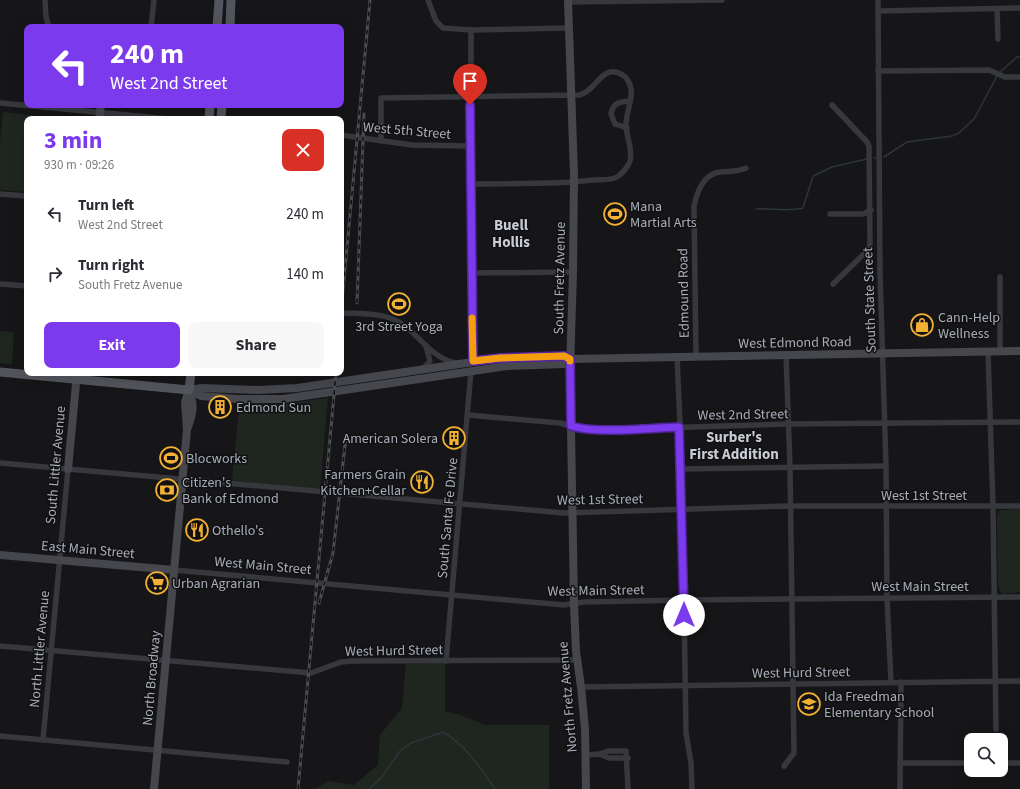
<!DOCTYPE html>
<meta charset="utf-8">
<style>
body{margin:0;font-family:"Source Sans 3",sans-serif;background:#f7f7f7;color:#2b2b33;height:100vh;display:flex;flex-direction:column;font-size:15px;white-space:nowrap}
*{box-sizing:border-box;margin:0}
p{font-size:13px;color:#7c7c81}
.icon{flex:none;width:22px;height:22px;fill:none;stroke:currentColor;stroke-width:2;stroke-linecap:round;stroke-linejoin:round}
.map{position:relative;flex:1;overflow:hidden}
.details{position:absolute;left:24px;top:116px;width:320px;height:260px;display:flex;flex-direction:column;background:#fff;border-radius:8px;box-shadow:0 4px 16px #0002}
.details>*{flex:none}
.top-card{position:absolute;left:24px;top:24px;width:320px;height:84px;border-radius:8px;box-shadow:0 4px 16px #0002;background:#7c3aed;color:#fff;overflow:hidden}
.tools{position:absolute;left:964px;top:733px;display:grid;gap:8px}
.tools a{display:grid;place-items:center;width:44px;height:44px;border-radius:8px;background:#fff;box-shadow:0 4px 16px #0002;font-size:20px}
.pin{position:absolute;display:grid;place-items:center;width:34px;height:34px;color:#fff;margin:-41px -17px;border-radius:50% 50% 50% 0;rotate:-45deg;box-shadow:0 0 4px #0007}
.pin .icon{rotate:45deg}
.me{position:absolute;width:44px;margin:-22px;rotate:0deg;stroke-linejoin:round;filter:drop-shadow(0 0 3px #0008)}
.turn{display:flex;align-items:center;gap:14px;height:84px;padding:0 20px;font-size:18px}
.turn .icon{width:52px;height:52px;stroke-width:2.5}
.turn b{display:block;font-size:28px;line-height:34px}
.round{display:grid;place-items:center;flex:none;width:42px;height:42px;border-radius:8px;background:#f7f7f7}
.head{display:flex;align-items:center;justify-content:space-between;height:68px;padding:0 20px}
h1{font-size:24px;font-weight:700;line-height:30px;color:#7c3aed}
.button{display:flex;gap:8px;margin-top:auto;padding:8px 20px}
.button a{flex:1;height:46px;border-radius:8px;background:#7c3aed;color:#fff;font-size:16px;font-weight:700;line-height:46px;text-align:center}
.button a+a{background:#f7f7f7;color:#2b2b33}
ul{padding:0;list-style:none}
li{display:flex;align-items:center;gap:12px;height:60px;padding:0 20px}
li div{flex:1}
li b{display:block;font-size:15px}
li em{font-style:normal}
.map>svg:first-child{display:block}
.green{fill:#1e261f}
.lines{fill:none;stroke-linecap:round;stroke-linejoin:round}
.stream{stroke:#2c353c;stroke-width:1.5}
.street{stroke:#37383d;stroke-width:5.5}
.secondary{stroke:#45474d;stroke-width:8}
.primary{stroke:#53555c;stroke-width:9}
.rail-casing{stroke:#4a4c52;stroke-width:3}
.rail{stroke:#111113;stroke-width:1.5;stroke-dasharray:4.5;stroke-linecap:butt}
.route-casing{stroke:#51269a;stroke-width:10}
.route{stroke:#7c3aed;stroke-width:7}
.slow{stroke:#f59e0b;stroke-width:7}
.labels{text-anchor:middle;stroke-width:3;stroke-linejoin:round;paint-order:stroke}
.street-label{font-size:14px;fill:#a8adb8;stroke:#111113}
.poi-label{font-size:14px;fill:#a8adb8;stroke:#111113;text-anchor:start}
.neighbourhood-label{font-size:15px;font-weight:bold;fill:#c9ccd4;stroke:#111113}
</style>
<div class="map">
<svg width="1020" height="789" viewBox="0 0 1020 789">
<rect width="100%" height="100%" fill="#161618"/>
<g class="green">
<polygon points="3,112 64,119 27,119 27,192 0,190 0,143"/>
<polygon points="0,331 14,332 12,364 0,363"/>
<polygon points="328,398 320,489 232,481 238,418 241,403 282,404"/>
<polygon points="1020,509 1020,592 1002,594 998,586 997,516 1000,510"/>
<polygon points="445,663 445,711 460,715 485,725 549,725 549,789 315,789 328,781 354,785 378,765 380,735 402,708 406,664"/>
</g>
<g class="lines">
<g class="stream">
<polyline points="999,73 1017,57 1020,57"/>
<polyline points="884,157 907,142 952,136 959,133 974,119 997,76"/>
<polyline points="874,158 876,158"/>
<path d="M756,209C772,208 787,212 803,208L813,176L832,167L867,159"/>
<path d="M369,789L382,777L400,751L411,743L443,732C464,743 482,770 495,789"/>
</g>
<g class="street">
<polyline points="45,0 46,17 49,27"/>
<polyline points="428,0 436,21 443,28 471,30 471,273 473,361"/>
<polyline points="878,0 880,273 886,466 887,599 891,682"/>
<polyline points="568,2 722,0"/>
<polyline points="997,9 998,39"/>
<polyline points="878,11 1020,8"/>
<polyline points="151,27 154,0"/>
<polyline points="471,30 568,28"/>
<polyline points="878,71 989,70 1005,77 1020,77"/>
<polyline points="0,103 169,119"/>
<polyline points="832,105 867,142 869,146 870,244 868,250 833,284"/>
<path d="M627,128L615,124L611,114C613,103 619,102 629,101"/>
<polyline points="341,135 412,145 470,146"/>
<path d="M381,141V98L579,95C597,91 601,64 621,74C627,77 630,83 631,89C633,99 626,113 626,125C626,136 633,149 630,161C628,167 622,174 617,177C610,181 601,179 593,180C553,185 511,183 471,184"/>
<polyline points="0,194 27,196"/>
<polyline points="830,214 863,214 871,210"/>
<polyline points="471,273 573,272"/>
<polyline points="1000,277 1000,352"/>
<polyline points="0,284 27,286"/>
<path d="M341,313C361,314 385,312 402,324C420,336 434,361 458,363"/>
<polyline points="988,352 993,506 996,729"/>
<polyline points="677,356 682,469 686,733 691,763 692,789"/>
<path d="M696,356L694,206C697,192 704,173 721,172C730,171 737,172 746,168"/>
<polyline points="423,369 430,361 426,346"/>
<polyline points="468,415 560,423 580,429 596,430 787,424 1020,422"/>
<polyline points="0,463 564,513 790,506 1020,506"/>
<polyline points="682,469 886,466"/>
<polyline points="174,570 564,605 584,602 684,600 1020,597"/>
<polyline points="0,646 311,673 341,662 352,661 577,660"/>
<polyline points="446,661 471,371"/>
<polyline points="581,687 1020,681"/>
<polyline points="0,736 287,762"/>
<polyline points="43,740 68,469"/>
<polyline points="600,754 609,758 628,758"/>
<polyline points="586,755 600,754 608,751 626,751 628,789"/>
<polyline points="900,763 971,763"/>
<polyline points="1001,763 1020,763"/>
<polyline points="784,766 794,753 790,467 786,354"/>
<polyline points="900,789 901,682"/>
</g>
<g class="secondary">
<polyline points="568,0 574,174 573,272 570,369 574,604 576,651 581,687 585,729 586,789"/>
<polyline points="99,119 101,105"/>
<polyline points="189,390 202,388 258,390 297,388 500,358 564,356 570,359 1020,351"/>
<polyline points="189,390 201,396 237,399 283,399 507,366 564,364 570,359"/>
<path d="M188,427C193,412 195,406 189,390"/>
<polyline points="68,469 77,373"/>
<polyline points="0,555 174,570"/>
<polyline points="154,789 187,430 185,402 189,390"/>
</g>
<g class="primary">
<polyline points="217,27 219,0"/>
<polyline points="230,27 231,0"/>
<polyline points="209,119 210,105"/>
<polyline points="221,119 222,105"/>
<polyline points="0,372 189,390 191,373"/>
</g>
<g class="rail-casing">
<g id="rail">
<polyline points="357,303 364,114"/>
<polyline points="341,312 370,0"/>
<polyline points="319,603 333,553 346,436"/>
<polyline points="298,789 336,373"/>
</g>
</g>
<use href="#rail" class="rail"/>
</g>
<g class="lines">
<g class="route-casing">
<path id="route" d="M470,105L473,361L500,358L564,356L570,359L571,426C598,434 649,428 679,427L684,615"/>
</g>
<use href="#route" class="route"/>
<polyline class="slow" points="472,318 473,361 500,358 564,356 570,359 570,361"/>
</g>
<defs>
<g id="stadium-ring" transform="scale(1.15)"><circle r="9.5" fill="#111113" stroke="#f2b134" stroke-width="1.5"/><path d="M0-5a6.5 5 0 1 0 0 10a6.5 5 0 1 0 0-10ZM-3.5-1.8h7v3.6h-7Z" fill="#f2b134"/></g>
<g id="shop-ring" transform="scale(1.15)"><circle r="9.5" fill="#111113" stroke="#f2b134" stroke-width="1.5"/><path d="M-5-2.5h2.3a2.7 3.5 0 0 1 5.4 0H5L5.5 6h-11ZM-1.5-2.5h3a1.5 2.3 0 0 0-3 0Z" fill="#f2b134"/></g>
<g id="building-ring" transform="scale(1.15)"><circle r="9.5" fill="#111113" stroke="#f2b134" stroke-width="1.5"/><path d="M-4-6H4V6H1V3H-1V6H-4ZM-2.5-4.3h1.7v1.8h-1.7ZM.8-4.3h1.7v1.8H.8ZM-2.5-1h1.7V.8h-1.7ZM.8-1h1.7V.8H.8Z" fill="#f2b134"/></g>
<g id="restaurant-ring" transform="scale(1.15)"><circle r="9.5" fill="#111113" stroke="#f2b134" stroke-width="1.5"/><path d="M-5-6h1v4h1v-4h1v4h1v-4h1v5L-1.5 .5V6h-2V.5L-5-1ZM5-6V6H3V1.5H1.5Q1.5-4 5-6Z" fill="#f2b134"/></g>
<g id="bank-ring" transform="scale(1.15)"><circle r="9.5" fill="#111113" stroke="#f2b134" stroke-width="1.5"/><path d="M-6-4H6V4H-6ZM0-2.3a2.3 2.3 0 1 0 0 4.6a2.3 2.3 0 1 0 0-4.6Z" fill="#f2b134"/></g>
<g id="supermarket-ring" transform="scale(1.15)"><circle r="9.5" fill="#111113" stroke="#f2b134" stroke-width="1.5"/><path d="M-6-5.5h2.5l.6 2H6L4.5 2H-2.5L-4.4-4H-6ZM-1.5 3.2a1.3 1.3 0 1 0 .1 0ZM3 3.2a1.3 1.3 0 1 0 .1 0Z" fill="#f2b134"/></g>
<g id="school-ring" transform="scale(1.15)"><circle r="9.5" fill="#111113" stroke="#f2b134" stroke-width="1.5"/><path d="M0-5L7-2L0 1L-7-2ZM-4 1L0 2.5L4 1V4Q0 6-4 4Z" fill="#f2b134"/></g>
</defs>
<g fill-rule="evenodd">
<use href="#stadium-ring" x="615" y="214"/>
<use href="#stadium-ring" x="399" y="304"/>
<use href="#shop-ring" x="922" y="325"/>
<use href="#building-ring" x="220" y="407"/>
<use href="#building-ring" x="454" y="438"/>
<use href="#stadium-ring" x="171" y="458"/>
<use href="#restaurant-ring" x="422" y="482"/>
<use href="#bank-ring" x="167" y="490"/>
<use href="#restaurant-ring" x="197" y="530"/>
<use href="#supermarket-ring" x="157" y="583"/>
<use href="#school-ring" x="809" y="704"/>
</g>
<g class="labels">
<g class="street-label">
<text transform="translate(407 130) rotate(5)" y="5">West 5th Street</text>
<text transform="translate(559 278) rotate(-89)" y="5">South Fretz Avenue</text>
<text transform="translate(683 293) rotate(-91)" y="5">Edmound Road</text>
<text transform="translate(869 300) rotate(-92)" y="5">South State Street</text>
<text transform="translate(795 342) rotate(-1)" y="5">West Edmond Road</text>
<text transform="translate(743 414) rotate(-1)" y="5">West 2nd Street</text>
<text transform="translate(55 465) rotate(-85)" y="5">South Littler Avenue</text>
<text x="924" y="500">West 1st Street</text>
<text transform="translate(600 499) rotate(-1)" y="5">West 1st Street</text>
<text transform="translate(447 518) rotate(-85)" y="5">South Santa Fe Drive</text>
<text transform="translate(88 549) rotate(5)" y="5">East Main Street</text>
<text transform="translate(263 565) rotate(5)" y="5">West Main Street</text>
<text x="920" y="591">West Main Street</text>
<text transform="translate(596 590) rotate(-1)" y="5">West Main Street</text>
<text transform="translate(39 649) rotate(-85)" y="5">North Littler Avenue</text>
<text transform="translate(394 650) rotate(-1)" y="5">West Hurd Street</text>
<text transform="translate(801 672) rotate(-1)" y="5">West Hurd Street</text>
<text transform="translate(151 678) rotate(-85)" y="5">North Broadway</text>
<text transform="translate(567 697) rotate(-95)" y="5">North Fretz Avenue</text>
</g>
<g class="poi-label">
<text x="630" y="211">Mana<tspan x="630" dy="16">Martial Arts</tspan></text>
<text x="938" y="322">Cann-Help<tspan x="938" dy="16">Wellness</tspan></text>
<text x="399" y="331" text-anchor="middle">3rd Street Yoga</text>
<text x="236" y="412">Edmond Sun</text>
<text x="438" y="443" text-anchor="end">American Solera</text>
<text x="186" y="463">Blocworks</text>
<text x="406" y="479" text-anchor="end">Farmers Grain<tspan x="406" dy="16">Kitchen+Cellar</tspan></text>
<text x="182" y="487">Citizen's<tspan x="182" dy="16">Bank of Edmond</tspan></text>
<text x="212" y="535">Othello's</text>
<text x="172" y="588">Urban Agrarian</text>
<text x="824" y="701">Ida Freedman<tspan x="824" dy="16">Elementary School</tspan></text>
</g>
<g class="neighbourhood-label">
<text x="511" y="230">Buell<tspan x="511" dy="17">Hollis</tspan></text>
<text x="734" y="442">Surber's<tspan x="734" dy="17">First Addition</tspan></text>
</g>
</g>
</svg>
<div class="tools">
<a><svg class="icon" aria-label="search" viewBox="0 0 24 24"><circle cx="10" cy="10" r="6"/><path d="M15 15l6 6"/></svg></a>
</div>
<div class="pin" style="left:470px;top:105px;background:#d93025"><svg class="icon" aria-label="arrive" viewBox="0 0 24 24"><path d="M6 21V4h12l-3 4 3 4H6"/></svg></div>
<svg class="me" style="left:684px;top:615px" viewBox="-20 -20 40 40"><circle r="19" fill="#fff"/><path d="M0-13L10 11 0 6-10 11z" fill="#7c3aed"/></svg>
<div class="top-card">
<div class="turn"><svg class="icon" aria-label="left" viewBox="0 0 24 24"><path d="M17 20v-9H6M10 6l-5 5 5 5"/></svg><div><b>240 m</b>West 2nd Street</div></div>
</div>
<section class="details">
<div class="head"><div><h1>3 min</h1><p>930 m · 09:26</p></div><a class="round" style="background:#d93025;color:#fff"><svg class="icon" aria-label="close" viewBox="0 0 24 24"><path d="M6 6l12 12M18 6L6 18"/></svg></a></div>
<ul>
<li><svg class="icon" aria-label="left" viewBox="0 0 24 24"><path d="M17 20v-9H6M10 6l-5 5 5 5"/></svg><div><b>Turn left</b><p>West 2nd Street</p></div><em>240 m</em></li>
<li><svg class="icon" aria-label="right" viewBox="0 0 24 24"><path d="M7 20v-9h11M14 6l5 5-5 5"/></svg><div><b>Turn right</b><p>South Fretz Avenue</p></div><em>140 m</em></li>
</ul>
<div class="button"><a>Exit</a><a>Share</a></div>
</section>
</div>
